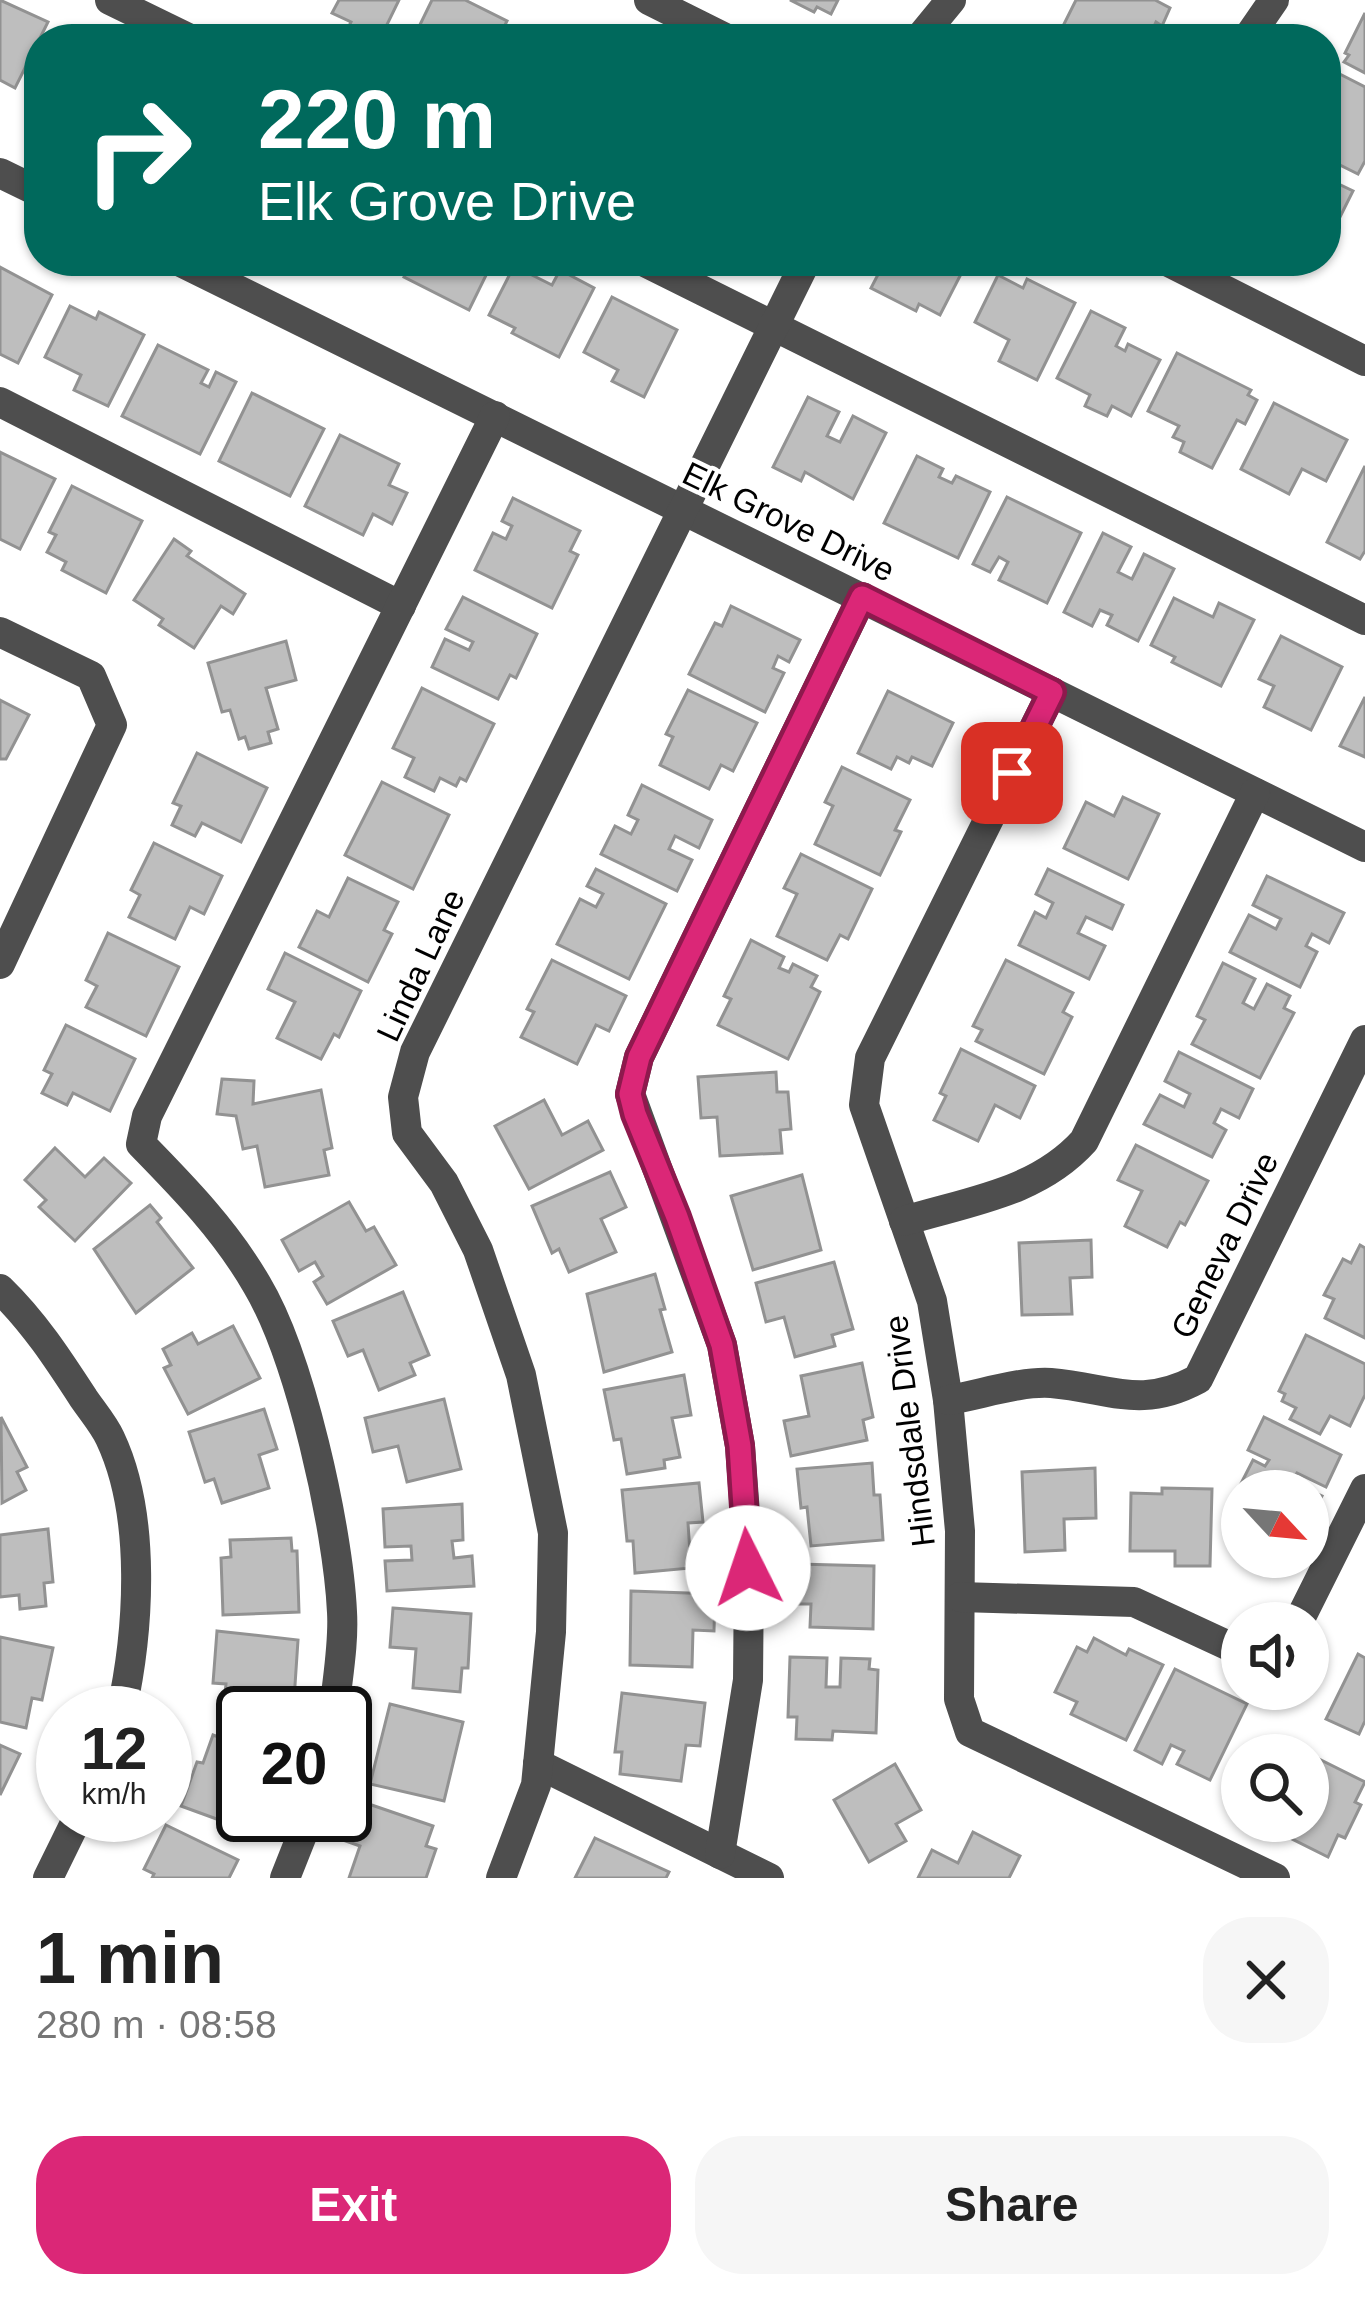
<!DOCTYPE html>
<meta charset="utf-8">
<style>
body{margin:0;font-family:Arial,sans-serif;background:#f6f6f6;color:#222;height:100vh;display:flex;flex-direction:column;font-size:45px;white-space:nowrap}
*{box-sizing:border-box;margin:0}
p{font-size:39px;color:#767676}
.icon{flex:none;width:66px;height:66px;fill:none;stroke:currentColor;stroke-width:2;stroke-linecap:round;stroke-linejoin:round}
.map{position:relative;height:1878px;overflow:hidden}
.side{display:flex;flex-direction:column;background:#fff;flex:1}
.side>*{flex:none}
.guide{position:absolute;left:24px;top:24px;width:1317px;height:252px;border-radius:48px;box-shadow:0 3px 9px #0004;background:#00695c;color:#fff;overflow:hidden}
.needle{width:78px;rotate:116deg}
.tools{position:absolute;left:1221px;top:1470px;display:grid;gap:24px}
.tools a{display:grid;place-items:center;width:108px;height:108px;border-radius:50%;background:#fff;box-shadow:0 3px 9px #0004;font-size:60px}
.speed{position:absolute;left:36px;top:1686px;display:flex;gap:24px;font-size:60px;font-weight:700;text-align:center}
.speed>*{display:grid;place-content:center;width:156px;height:156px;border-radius:50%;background:#fff;box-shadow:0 3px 9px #0004;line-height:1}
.speed small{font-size:30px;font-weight:400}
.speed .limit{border:6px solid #111;border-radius:18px;background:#fff;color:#111}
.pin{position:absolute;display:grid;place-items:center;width:102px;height:102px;color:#fff;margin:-51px;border-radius:24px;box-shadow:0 6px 18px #0006}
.me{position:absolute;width:132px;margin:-66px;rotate:356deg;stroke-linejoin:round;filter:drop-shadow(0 0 9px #0008)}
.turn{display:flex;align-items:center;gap:42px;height:252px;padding:0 36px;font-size:54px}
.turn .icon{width:156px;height:156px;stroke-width:2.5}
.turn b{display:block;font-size:84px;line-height:102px}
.round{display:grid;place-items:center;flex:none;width:126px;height:126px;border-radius:48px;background:#f6f6f6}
.headline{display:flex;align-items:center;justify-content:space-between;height:204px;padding:0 36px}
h1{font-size:72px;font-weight:700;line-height:90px}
.action{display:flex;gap:24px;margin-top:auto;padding:24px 36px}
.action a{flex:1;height:138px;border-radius:48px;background:#db2777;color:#fff;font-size:48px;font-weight:700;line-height:138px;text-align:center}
.action a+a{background:#f6f6f6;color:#222}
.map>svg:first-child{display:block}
.building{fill:#bebebe;stroke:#929292;stroke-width:3}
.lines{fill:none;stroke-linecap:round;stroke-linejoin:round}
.minor{stroke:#4e4e4e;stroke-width:30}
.route-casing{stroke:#8e194d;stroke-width:30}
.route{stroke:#db2777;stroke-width:21}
.labels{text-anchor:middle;stroke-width:9;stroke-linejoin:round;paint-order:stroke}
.street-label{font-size:33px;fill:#000;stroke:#fff}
</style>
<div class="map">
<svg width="1365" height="1878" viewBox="0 0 1365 1878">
<rect width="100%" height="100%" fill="#fff"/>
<g class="building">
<polygon points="0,0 48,22 15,88 0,80"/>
<polygon points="339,0 399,0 380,39 343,39 351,22 332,13"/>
<polygon points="432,0 465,0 507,21 498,39 413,39"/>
<polygon points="790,0 838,0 831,14 817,7 814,12"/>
<polygon points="1076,0 1155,0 1170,8 1162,26 1156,22 1151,33 1163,39 1075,39 1060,32"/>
<polygon points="1365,13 1365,73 1344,62 1349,55 1345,53"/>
<polygon points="1326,67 1365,87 1365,161 1358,174 1326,158"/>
<polygon points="1326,178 1353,191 1329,239 1326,237"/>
<polygon points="408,261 493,261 469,310 404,277 411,263"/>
<polygon points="885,261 944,261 962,272 940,315 919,304 916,311 871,288"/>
<polygon points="514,266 552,285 560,270 594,288 559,357 512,333 515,328 489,315"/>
<polygon points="0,267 52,295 18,363 0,354"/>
<polygon points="998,275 1023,288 1027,279 1075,303 1037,380 999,361 1009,340 975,322"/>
<polygon points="612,297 677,330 644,397 612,381 618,370 584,352"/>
<polygon points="70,306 96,319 99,312 144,335 108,406 74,390 81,375 45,357"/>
<polygon points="1091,311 1125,328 1116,346 1125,351 1128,344 1160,360 1131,416 1112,406 1107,416 1085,406 1090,395 1057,378"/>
<polygon points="158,345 208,370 201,383 209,387 216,372 236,382 200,454 122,416"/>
<polygon points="1177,353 1251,390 1248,395 1257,400 1245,424 1237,420 1212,468 1180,452 1184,442 1173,437 1179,426 1148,411"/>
<polygon points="252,393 324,429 290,496 219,461"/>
<polygon points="808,397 839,412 827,436 840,442 853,416 886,433 853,499 805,472 801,481 773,467"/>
<polygon points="1274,403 1347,440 1326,481 1302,469 1289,494 1241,469"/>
<polygon points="340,435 399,464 389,485 407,493 392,524 373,514 363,535 305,506"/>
<polygon points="0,452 55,479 20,549 0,539"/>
<polygon points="917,456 943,469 939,477 952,483 956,476 990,492 958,558 884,523"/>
<polygon points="1365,466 1365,551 1360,559 1327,542"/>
<polygon points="72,486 142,521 106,593 62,570 66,562 47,552 56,535 49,532"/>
<polygon points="1007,497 1081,533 1047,603 999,580 1008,562 999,557 990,572 973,564"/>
<polygon points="513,498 580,531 570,551 578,555 552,608 475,570 493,533 506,539 512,526 502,521"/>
<polygon points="1103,533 1131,547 1118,572 1132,579 1144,554 1174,569 1138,641 1107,625 1112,615 1100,610 1092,626 1064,612"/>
<polygon points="174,539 191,551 187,556 245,594 233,614 221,606 194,648 159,625 163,619 134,600"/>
<polygon points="463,597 537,634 516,678 510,675 498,699 432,667 445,639 469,650 473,642 446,629"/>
<polygon points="1174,598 1213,617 1219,603 1254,620 1221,686 1172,662 1175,657 1151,645"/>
<polygon points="731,606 800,640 789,662 778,656 773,668 784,673 765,712 689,674 715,623 722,626"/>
<polygon points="1281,636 1342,667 1311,730 1264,707 1274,686 1259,679"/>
<polygon points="286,641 296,680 266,688 278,729 268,732 271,743 249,749 245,737 239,739 230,710 222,712 208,663"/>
<polygon points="422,688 494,724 466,781 460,778 456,786 440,778 434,791 405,777 414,758 393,748"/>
<polygon points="688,690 757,723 733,771 721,765 709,789 660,765 673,737 666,734"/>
<polygon points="888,691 953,723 932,766 912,757 909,763 897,757 891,769 858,753"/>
<polygon points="1365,697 1365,757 1340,746"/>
<polygon points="0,700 29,715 6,759 0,759"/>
<polygon points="197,753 267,788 241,842 202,823 195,836 172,825 181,806 173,803"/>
<polygon points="842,767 910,800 895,830 901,832 880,875 815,844 833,806 825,802"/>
<polygon points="382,782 449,815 413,889 345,855"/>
<polygon points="642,785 712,820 699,848 675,836 669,849 692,860 677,891 601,854 615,826 631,834 638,820 628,815"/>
<polygon points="1123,797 1159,814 1128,879 1064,848 1086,802 1114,816"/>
<polygon points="154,843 222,876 204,914 190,907 175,939 129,917 140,895 131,890"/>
<polygon points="801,854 872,889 848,939 840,935 827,960 777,936 797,894 784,888"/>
<polygon points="596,869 666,904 629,979 557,944 580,899 596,907 603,894 587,886"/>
<polygon points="1048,869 1123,905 1112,929 1086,917 1078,933 1105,946 1089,979 1019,945 1035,912 1046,918 1053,903 1036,894"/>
<polygon points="1267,876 1344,913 1329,943 1312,934 1306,946 1317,952 1300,987 1230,952 1249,915 1276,929 1281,919 1253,905"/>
<polygon points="348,878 398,902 384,930 392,934 368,982 299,947 317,911 329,917"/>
<polygon points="108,933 179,967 146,1036 86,1007 97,986 86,980"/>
<polygon points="751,940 784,957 779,968 789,972 793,964 817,976 811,987 820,992 788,1059 718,1025 731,999 724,996"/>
<polygon points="285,953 361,991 339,1037 334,1034 321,1059 277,1038 295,1002 268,989"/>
<polygon points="552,960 626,996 609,1031 596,1025 577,1064 521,1037 534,1012 527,1009"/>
<polygon points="1006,960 1073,993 1063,1012 1072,1017 1044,1074 976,1041 982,1030 973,1026"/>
<polygon points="1223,963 1255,979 1243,1003 1254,1009 1267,984 1290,996 1284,1008 1294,1013 1260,1078 1192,1044 1205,1020 1197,1016"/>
<polygon points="66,1025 135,1059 110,1111 73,1093 67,1105 42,1093 52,1074 44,1070"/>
<polygon points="961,1049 1035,1086 1020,1118 995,1105 978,1141 934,1120 946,1096 940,1093"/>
<polygon points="1179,1052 1253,1089 1239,1118 1221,1109 1214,1123 1226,1130 1212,1157 1144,1124 1160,1095 1184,1107 1190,1094 1165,1081"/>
<polygon points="776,1072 777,1092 788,1092 791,1129 780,1130 782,1153 720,1156 717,1117 701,1118 698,1077"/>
<polygon points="222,1079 254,1081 253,1104 321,1090 332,1148 324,1150 329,1175 265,1187 257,1146 243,1149 236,1116 217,1114"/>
<polygon points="544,1100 562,1135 588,1121 603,1150 529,1189 495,1126"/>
<polygon points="1136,1145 1208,1181 1185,1225 1180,1222 1167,1247 1125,1226 1142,1191 1118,1180"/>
<polygon points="55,1148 85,1177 104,1158 131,1183 75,1241 39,1207 46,1200 25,1180"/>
<polygon points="610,1172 626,1207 601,1219 616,1252 569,1272 559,1249 552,1253 532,1206"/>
<polygon points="802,1175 821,1250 753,1270 731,1196"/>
<polygon points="349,1202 366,1231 374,1227 396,1265 327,1304 314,1282 323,1276 315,1262 299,1271 282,1240"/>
<polygon points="150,1205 161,1218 157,1222 193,1268 136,1313 94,1249"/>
<polygon points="1091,1240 1092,1277 1070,1278 1072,1314 1022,1315 1019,1243"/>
<polygon points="1360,1245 1365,1248 1365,1338 1325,1318 1334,1299 1324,1295 1343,1259 1351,1263"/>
<polygon points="834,1262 853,1329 832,1335 835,1346 795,1357 784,1317 766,1322 756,1283"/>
<polygon points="655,1274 665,1309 660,1310 672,1352 604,1372 587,1294"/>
<polygon points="403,1292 429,1355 410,1363 415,1375 379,1390 363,1350 348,1356 333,1321"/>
<polygon points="233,1326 260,1378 188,1414 164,1368 171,1365 163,1349 192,1333 198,1344"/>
<polygon points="1306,1335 1365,1364 1365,1395 1350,1426 1330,1416 1320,1434 1290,1419 1296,1408 1282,1401 1285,1394 1279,1391"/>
<polygon points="862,1363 873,1417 863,1420 867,1440 791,1456 784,1421 809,1416 801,1376"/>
<polygon points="684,1375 691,1415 672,1418 680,1457 664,1460 665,1468 627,1474 621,1439 614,1440 604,1390"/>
<polygon points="444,1399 461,1469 407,1482 398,1446 373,1452 365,1418"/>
<polygon points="264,1409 277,1449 259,1455 269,1488 222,1503 214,1479 205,1482 189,1432"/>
<polygon points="1,1417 27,1467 17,1472 26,1490 2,1503"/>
<polygon points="1264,1417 1341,1455 1326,1487 1297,1473 1292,1482 1322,1496 1308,1523 1308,1491 1242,1491 1242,1501 1234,1497 1253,1460 1265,1466 1269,1460 1248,1450"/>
<polygon points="872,1463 874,1495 880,1495 883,1540 811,1546 807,1507 801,1508 797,1469"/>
<polygon points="1095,1468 1096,1518 1064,1519 1065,1550 1025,1552 1022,1472"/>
<polygon points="699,1483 703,1522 688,1523 691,1568 635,1573 633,1541 627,1541 622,1490"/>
<polygon points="1162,1488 1212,1489 1210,1566 1175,1566 1175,1551 1130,1551 1131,1493 1162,1494"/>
<polygon points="462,1504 463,1540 452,1541 454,1558 472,1556 474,1586 387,1591 385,1561 412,1560 411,1546 385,1547 383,1509"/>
<polygon points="48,1529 53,1582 44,1583 46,1606 20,1609 19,1595 0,1597 0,1535"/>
<polygon points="291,1538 292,1551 297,1551 299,1612 223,1615 221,1558 231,1557 230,1540"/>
<polygon points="797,1564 874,1566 873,1629 810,1627 811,1604 795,1604"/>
<polygon points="631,1591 715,1594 714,1631 693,1630 692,1667 630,1665"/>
<polygon points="393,1608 471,1614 468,1668 462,1668 460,1692 413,1688 416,1649 390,1647"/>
<polygon points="217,1631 298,1640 294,1700 286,1699 284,1709 224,1704 226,1684 213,1683"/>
<polygon points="0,1637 53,1648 42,1700 32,1698 26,1728 0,1722"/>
<polygon points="1094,1638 1126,1655 1129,1649 1163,1665 1126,1740 1071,1714 1077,1702 1055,1692 1077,1647 1087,1652"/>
<polygon points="1358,1654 1365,1658 1365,1721 1359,1734 1326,1719"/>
<polygon points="790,1657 827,1658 826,1687 840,1687 841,1658 870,1659 869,1669 878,1670 876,1733 833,1731 832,1740 796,1739 797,1717 788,1717"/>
<polygon points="1175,1669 1247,1704 1210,1780 1177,1764 1184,1751 1171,1745 1162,1764 1135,1750"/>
<polygon points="622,1693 705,1703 700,1746 686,1745 681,1781 620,1774 622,1752 615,1752"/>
<polygon points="390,1704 463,1722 444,1801 370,1784"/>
<polygon points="213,1735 243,1746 243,1815 261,1815 255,1833 181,1806 197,1762 203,1763"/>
<polygon points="0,1745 20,1754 0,1795"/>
<polygon points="1295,1747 1365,1782 1355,1802 1361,1805 1345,1838 1338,1835 1328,1857 1258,1822 1308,1821 1308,1755 1291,1755"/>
<polygon points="895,1764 921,1810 896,1824 906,1841 869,1862 834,1800"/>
<polygon points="357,1800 433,1826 426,1846 436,1849 426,1878 349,1878 360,1846 343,1840"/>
<polygon points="166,1825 238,1860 229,1878 152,1878 154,1874 144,1869"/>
<polygon points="973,1832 1020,1856 1009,1878 918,1878 932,1850 958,1863"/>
<polygon points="595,1838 669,1872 666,1878 575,1878"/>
</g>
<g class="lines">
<g class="minor">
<polyline points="110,0 190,39"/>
<polyline points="649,0 727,39"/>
<polyline points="919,39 951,0"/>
<polyline points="1247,39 1274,0"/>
<polyline points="0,173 39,192"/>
<polyline points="179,261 1365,847"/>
<polyline points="643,261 1365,620"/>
<polyline points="1167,261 1365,361"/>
<polyline points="0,402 401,606"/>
<polyline points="0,632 91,676 112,725 0,964"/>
<polyline points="1052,692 870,1058 864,1105 932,1301 948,1400 960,1531 959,1699 970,1732 1275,1878"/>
<path d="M904,1221C969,1201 1037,1193 1084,1141L1255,793"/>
<path d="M0,1289C34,1322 58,1359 84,1399C93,1412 104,1425 110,1438C147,1516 139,1632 121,1713"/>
<path d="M948,1400C980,1395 1019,1381 1051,1383C1111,1388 1140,1410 1198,1379L1365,1040"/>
<polyline points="960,1597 1134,1602 1242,1652"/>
<polyline points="1298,1623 1365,1489"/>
<path d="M334,1713C337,1680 344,1645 342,1612C338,1527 300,1357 257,1285C226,1231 184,1188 141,1144L147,1116L495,416"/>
<polyline points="538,1764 769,1878"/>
<polyline points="720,1854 748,1680 749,1568 740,1446 722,1345 630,1094 639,1057 862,597"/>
<polyline points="48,1878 79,1815"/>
<polyline points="285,1878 310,1815"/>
<polyline points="501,1878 536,1785 551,1632 553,1533 521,1375 478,1250 444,1183 407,1133 403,1097 415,1052 806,261"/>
</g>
</g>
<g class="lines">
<g class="route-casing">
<polyline id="route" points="748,1568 740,1446 722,1345 677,1217 635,1114 630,1094 639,1057 862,597 1052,692 1012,773"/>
</g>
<use href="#route" class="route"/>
</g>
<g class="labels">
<g class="street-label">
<text transform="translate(789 521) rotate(26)" y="12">Elk Grove Drive</text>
<text transform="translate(420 965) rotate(-65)" y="12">Linda Lane</text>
<text transform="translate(1224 1245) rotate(-64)" y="12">Geneva Drive</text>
<text transform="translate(909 1431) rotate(-97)" y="12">Hindsdale Drive</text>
</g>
</g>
</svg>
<div class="tools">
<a><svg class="needle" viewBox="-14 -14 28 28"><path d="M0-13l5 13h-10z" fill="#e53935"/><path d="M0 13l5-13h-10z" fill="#767676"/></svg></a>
<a><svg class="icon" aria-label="sound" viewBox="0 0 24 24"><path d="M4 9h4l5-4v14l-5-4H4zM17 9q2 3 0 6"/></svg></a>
<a><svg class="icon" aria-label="search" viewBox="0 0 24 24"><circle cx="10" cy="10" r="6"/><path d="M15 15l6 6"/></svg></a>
</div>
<div class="speed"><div>12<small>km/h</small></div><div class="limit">20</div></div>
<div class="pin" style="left:1012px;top:773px;background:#d93025"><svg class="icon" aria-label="arrive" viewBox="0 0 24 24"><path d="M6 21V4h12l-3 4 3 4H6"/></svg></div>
<svg class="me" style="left:748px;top:1568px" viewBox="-20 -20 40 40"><circle r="19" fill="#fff"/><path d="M0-13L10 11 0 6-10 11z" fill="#db2777"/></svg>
<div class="guide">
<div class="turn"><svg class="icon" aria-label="right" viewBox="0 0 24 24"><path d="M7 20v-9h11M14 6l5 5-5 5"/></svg><div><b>220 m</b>Elk Grove Drive</div></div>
</div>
</div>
<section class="side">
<div class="headline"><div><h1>1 min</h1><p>280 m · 08:58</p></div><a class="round"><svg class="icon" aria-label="close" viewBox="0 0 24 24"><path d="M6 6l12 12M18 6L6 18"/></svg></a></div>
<div class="action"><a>Exit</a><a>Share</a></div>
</section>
